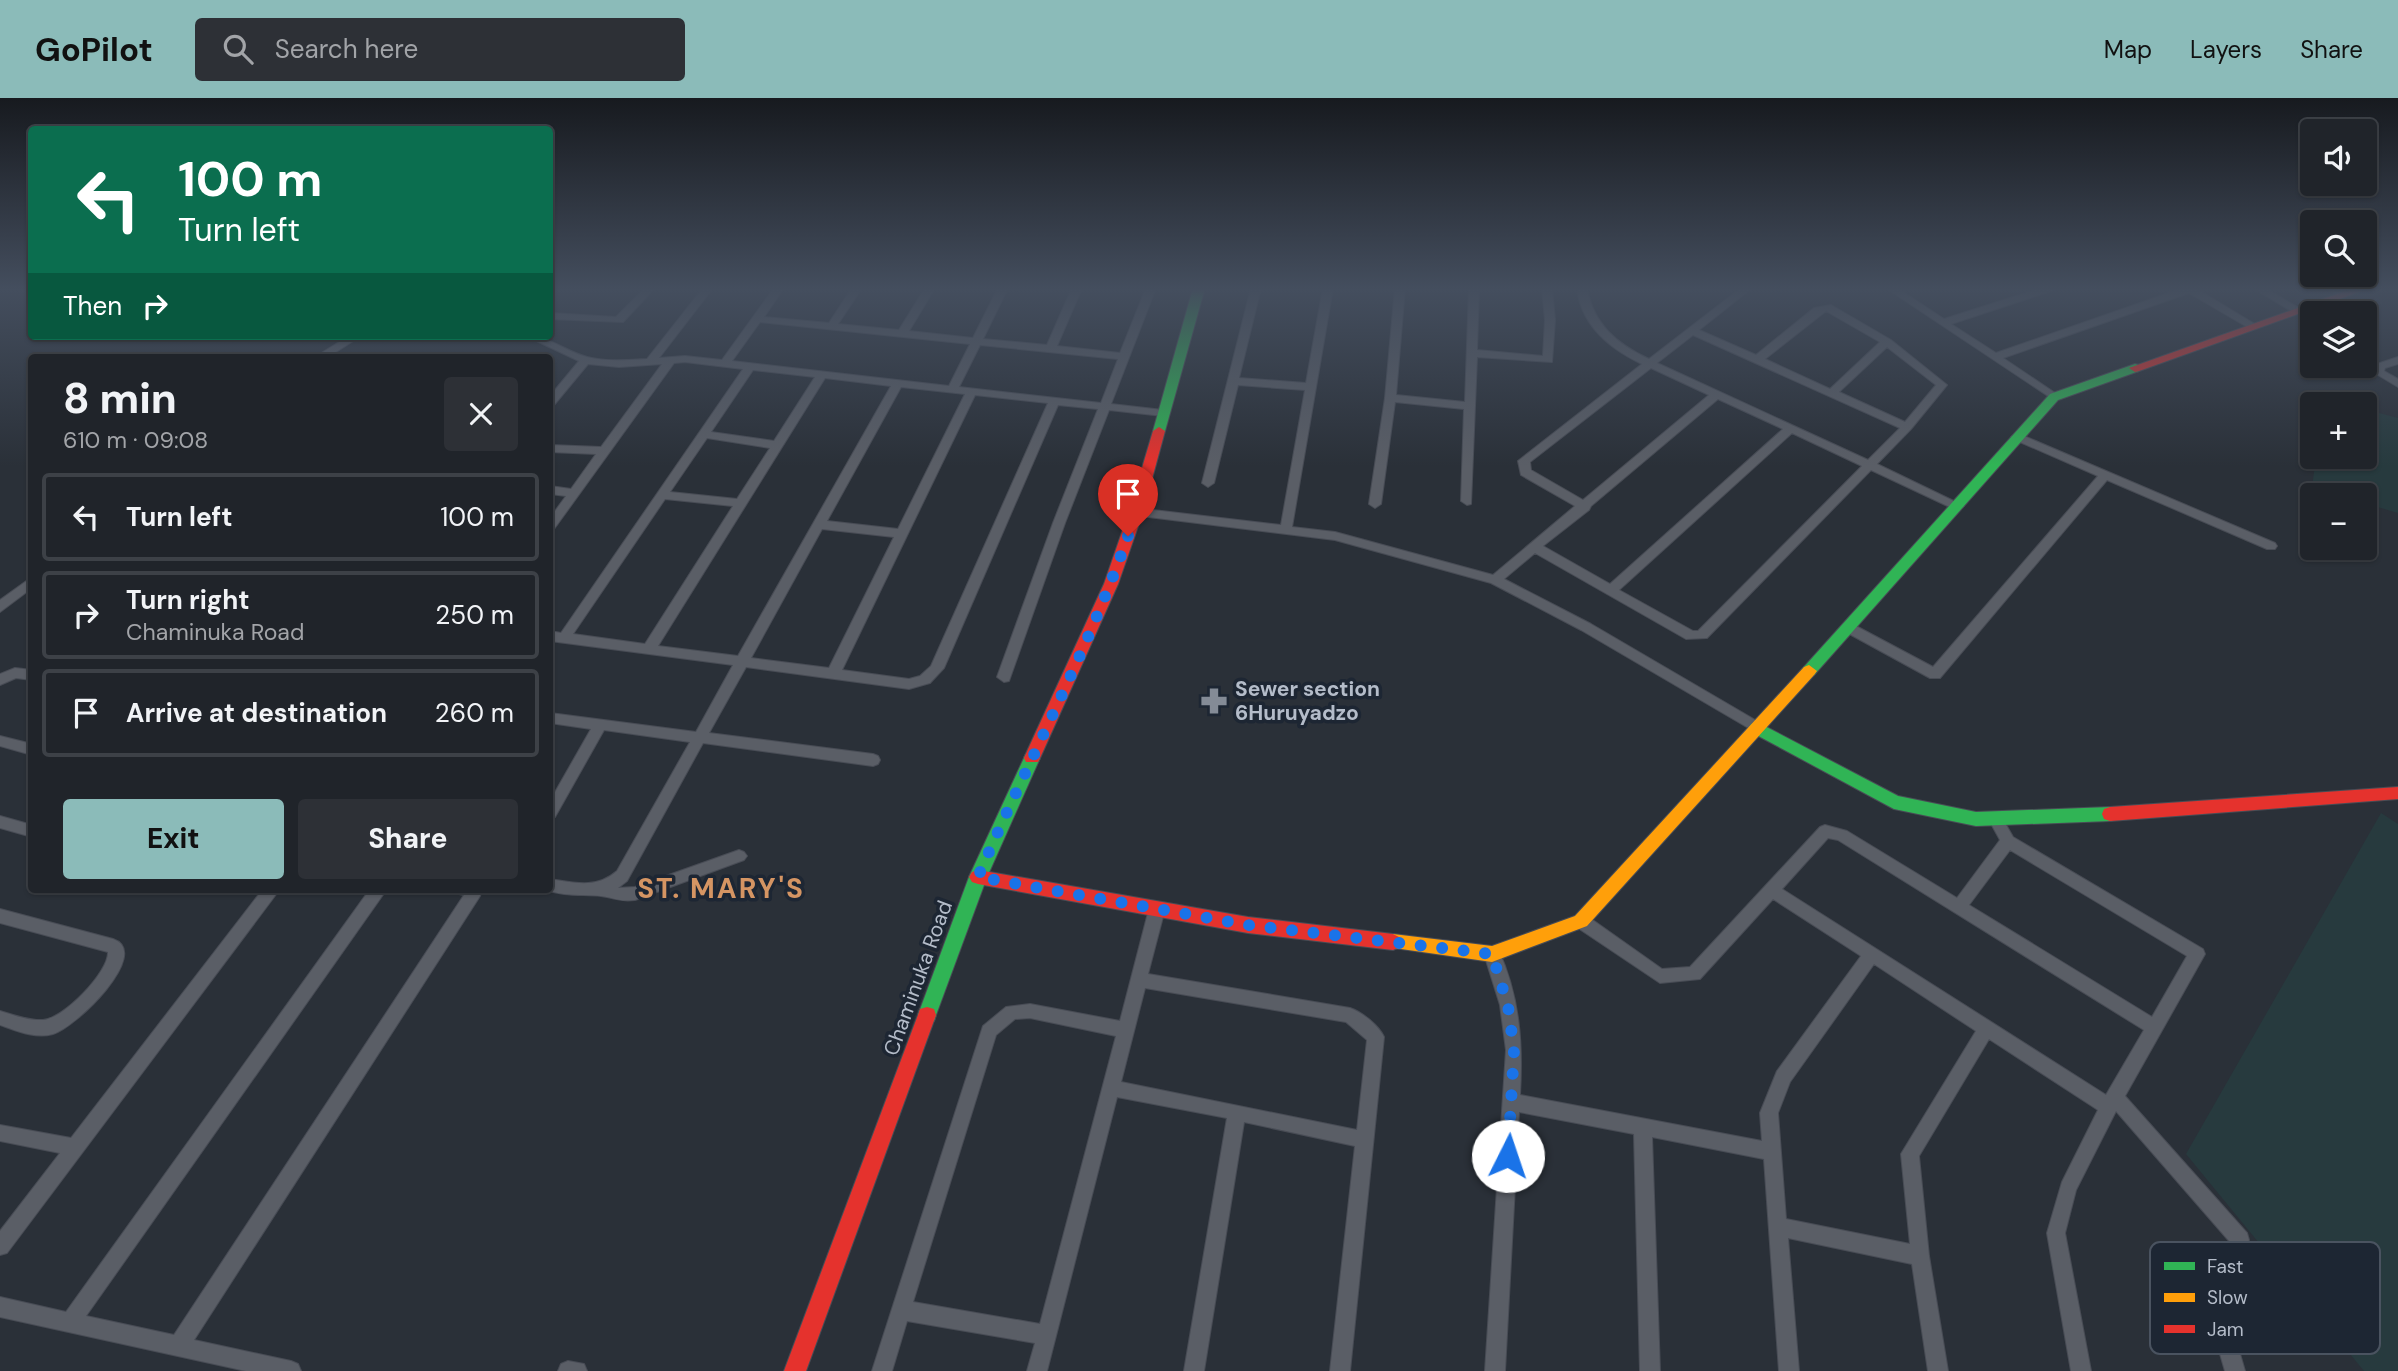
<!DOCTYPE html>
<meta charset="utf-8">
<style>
body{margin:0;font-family:"DM Sans",sans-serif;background:#2d3036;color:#f1f3f6;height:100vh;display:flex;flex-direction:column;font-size:26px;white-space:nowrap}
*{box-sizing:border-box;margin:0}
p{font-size:23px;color:#a2a4a8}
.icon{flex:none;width:38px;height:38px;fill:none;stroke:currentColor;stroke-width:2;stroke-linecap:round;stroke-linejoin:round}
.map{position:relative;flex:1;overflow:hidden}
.side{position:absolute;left:28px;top:256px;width:525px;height:539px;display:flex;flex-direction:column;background:#20242a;border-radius:7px;box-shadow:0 2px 5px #0004,0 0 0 2px #3d4147}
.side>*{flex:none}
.hud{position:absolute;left:28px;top:28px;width:525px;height:214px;border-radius:7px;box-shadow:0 2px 5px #0004,0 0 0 2px #3d4147;background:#0b6e4f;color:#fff;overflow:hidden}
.fabs{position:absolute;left:2300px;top:21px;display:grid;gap:14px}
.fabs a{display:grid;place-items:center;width:77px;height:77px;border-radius:7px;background:#20242a;box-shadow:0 2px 5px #0004,0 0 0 2px #3d4147;font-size:35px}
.pin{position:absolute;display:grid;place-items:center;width:60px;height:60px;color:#fff;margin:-72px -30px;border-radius:50% 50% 50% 0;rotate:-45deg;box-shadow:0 0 7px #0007}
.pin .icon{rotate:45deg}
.me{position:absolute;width:77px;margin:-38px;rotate:4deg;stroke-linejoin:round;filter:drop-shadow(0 0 5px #0008)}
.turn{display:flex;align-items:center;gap:24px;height:147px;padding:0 35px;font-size:32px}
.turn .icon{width:91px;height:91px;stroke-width:2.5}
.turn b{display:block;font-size:49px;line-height:60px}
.then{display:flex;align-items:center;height:66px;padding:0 35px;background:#0003;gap:14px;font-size:26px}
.round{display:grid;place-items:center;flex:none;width:74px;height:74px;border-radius:7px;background:#2d3036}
.head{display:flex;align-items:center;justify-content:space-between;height:119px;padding:0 35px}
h1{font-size:42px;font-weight:800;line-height:52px}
.primary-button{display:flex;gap:14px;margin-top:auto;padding:14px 35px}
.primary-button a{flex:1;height:80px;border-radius:7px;background:#8bbbb9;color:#111;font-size:28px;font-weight:800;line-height:80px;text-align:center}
.primary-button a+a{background:#2d3036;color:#f1f3f6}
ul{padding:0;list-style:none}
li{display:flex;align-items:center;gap:21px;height:88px;margin:0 14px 10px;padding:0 21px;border:4px solid #3d4147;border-radius:7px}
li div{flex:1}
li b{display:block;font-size:26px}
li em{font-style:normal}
header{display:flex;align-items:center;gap:42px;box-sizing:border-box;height:98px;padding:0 35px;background:#8bbbb9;color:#111}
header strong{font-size:33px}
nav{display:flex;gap:38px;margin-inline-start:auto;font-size:24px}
.search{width:490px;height:63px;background:#2d3036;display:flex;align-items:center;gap:18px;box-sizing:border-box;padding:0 24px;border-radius:7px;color:#a2a4a8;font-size:26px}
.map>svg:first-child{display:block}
.green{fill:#273a3e}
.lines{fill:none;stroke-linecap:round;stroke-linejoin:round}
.street-casing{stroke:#484c55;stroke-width:2}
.fast-casing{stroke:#484c55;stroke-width:2}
.slow-casing{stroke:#484c55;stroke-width:2}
.jam-casing{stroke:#484c55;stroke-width:2}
.street{fill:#5a5e66;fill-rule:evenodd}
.fast{fill:#30b455;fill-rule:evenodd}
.slow{fill:#ff9f0a;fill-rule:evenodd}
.jam{fill:#e5322d;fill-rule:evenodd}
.route{stroke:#1a73e8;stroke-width:12;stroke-dasharray:0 21.6}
.labels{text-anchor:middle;stroke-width:7;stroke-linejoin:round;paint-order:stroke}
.poi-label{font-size:21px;font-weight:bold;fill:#b4bcc9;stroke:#1d2633;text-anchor:start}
.street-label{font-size:21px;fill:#b4bcc9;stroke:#1d2633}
.district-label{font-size:28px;font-weight:bold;letter-spacing:2px;fill:#d59563;stroke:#1d2633}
.key{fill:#1d2633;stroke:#4a5360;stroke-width:2}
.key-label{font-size:19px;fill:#b4bcc9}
</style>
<header>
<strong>GoPilot</strong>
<div class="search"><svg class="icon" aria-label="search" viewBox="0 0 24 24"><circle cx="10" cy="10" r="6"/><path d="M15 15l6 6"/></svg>Search here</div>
<nav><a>Map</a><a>Layers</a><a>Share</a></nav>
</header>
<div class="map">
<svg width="2398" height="1273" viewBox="0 0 2398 1273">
<rect width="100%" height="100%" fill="#2a3038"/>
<g class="green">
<polygon points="2364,311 2398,320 2398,415 2364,405 2364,397 2340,397 2312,389 2316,359 2364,359"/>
<polygon points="2381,715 2398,726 2398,1273 2364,1273 2186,1056"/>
</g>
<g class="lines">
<g class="street-casing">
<g id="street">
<polygon points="645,190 655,190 623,224 550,221 550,215 616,219"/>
<path d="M703,190H713L659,260L685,258L722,262L774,190H784L764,219L829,225L852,190H862L838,226L899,232L925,190H935L909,233L973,240L998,190H1008L983,241L1047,247L1072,190H1082L1057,248L1120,255L1146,190H1156L1111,306L1163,312L1169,315L1163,318L1109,312L1065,425L1009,583L1004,584L997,579L1053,425L1098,311L1058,307L944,570L930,585L909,591L746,569L709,635L873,656L878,658L880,662L878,666L873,668L703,645L627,783L618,790L635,789L739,752L744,754L747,758L744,762L635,802C617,804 617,800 601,798C582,796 564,799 544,791H550V781C575,785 596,791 617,773L690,644L604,632L555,719L550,721V703L591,631L550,625V615L696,634L733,567L550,543V533L561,535L743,271L685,264L674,265L554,431L550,432V420L566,398L550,396V388L571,391L596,356L550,354V347L601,349L662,266L619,269L588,266L554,307L550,308V298L579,263L526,238C549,238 565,253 587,259C606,264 628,262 647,261ZM760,224L970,246L949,288L732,263ZM980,247L1118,261L1101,305L959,289ZM753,272L815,279L774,343L711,334ZM825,280L891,288L738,558L658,548ZM901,289L965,296L898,431L827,423ZM975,297L1048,305L931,568L920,578L909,581L842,572ZM707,340L770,350L737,401L670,394ZM665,401L733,408L645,546L573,536ZM822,431L894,439L829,570L751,560Z"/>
<path d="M1251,190H1261L1239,280L1306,285L1323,190H1333L1292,429L1335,434L1493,477L1575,408L1521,377L1518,363L1642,266C1610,251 1581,227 1577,190H1587C1593,226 1617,246 1649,261L1741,190H1752L1699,232L1756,257L1814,210L1831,207L1891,242L1947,287L1911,331L1877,366L1964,408L1958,412L1954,411L1871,372L1707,540L1686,541L1535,455L1504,481L1591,526L1762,626L1764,630L1762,634L1757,635L1581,532L1491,485L1335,442L1132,417L1130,414L1136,410L1281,427L1305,292L1238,287L1214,385L1208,389L1202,385ZM1826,213L1880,244L1830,291L1765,261ZM1693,237L1900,330L1868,362L1657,265ZM1887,249L1936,287L1905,324L1839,294ZM1651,270L1709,297L1583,402L1531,372L1530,364ZM1718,301L1783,331L1610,486L1543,448L1589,412L1591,408ZM1792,335L1862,368L1698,533H1693L1619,492Z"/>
<polygon points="1395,190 1405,190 1396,297 1465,304 1469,190 1479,190 1477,252 1543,258 1545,222 1542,190 1552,190 1555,222 1552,264 1477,259 1471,406 1467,407 1461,403 1464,311 1395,304 1381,406 1375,410 1369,406 1385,300"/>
<polygon points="1886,190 1897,190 1944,221 2041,190 2055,190 2054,192 1951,226 1996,255 2183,190 2195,190 2258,228 2257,230 2249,230 2189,195 2003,260 2058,297 2058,301 2054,302"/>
<polygon points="2253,190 2265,190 2302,212 2293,214"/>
<polygon points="2326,190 2338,190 2348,196 2339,198"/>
<polygon points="349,238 361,238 328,259 315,259"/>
<polygon points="2398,259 2398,266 2385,270 2384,273 2398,281 2398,289 2373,274 2377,266"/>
<polygon points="2017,335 2275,445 2277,448 2275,451 2267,451 2107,382 1940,580 1930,580 1844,533 1842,530 1844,527 1854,527 1933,569 2098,378 2013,341 2011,339"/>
<polygon points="32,479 32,490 0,514 0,502"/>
<polygon points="15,570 32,572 32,582 16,580 0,587 0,576"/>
<polygon points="0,638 32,646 32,657 0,648"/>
<path d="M1996,716L2001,718L2013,739L2203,851L2205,856L2125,998L2247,1135L2249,1142L2224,1201L2245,1273H2225L2204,1201L2230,1144L2116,1013L2076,1092L2065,1135L2091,1273H2071L2047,1135L2062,1084L2098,1012L1989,941L1919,1058L1929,1158L1948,1273H1928L1912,1166L1788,1140L1799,1273H1779L1764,1061L1652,1039L1660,1273H1640L1634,1036L1519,1014L1505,1273H1485L1506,952L1500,907L1484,856L1486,851L1492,849L1498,851C1520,899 1523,946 1520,997L1762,1043L1760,1015L1777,973L1861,858L1773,801L1700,881L1660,885L1575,828L1573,823L1575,818L1581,816L1587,818L1662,871L1690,869L1820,729L1825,727L1847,733L1957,800L2000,742L1989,722L1991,718ZM1828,740L1838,742L2144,932L2106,997L1782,791ZM2010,752L2187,858L2152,919L1969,807ZM1874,866L1976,933L1901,1056L1910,1146L1786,1121L1778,1015L1790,984Z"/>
<polygon points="0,718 32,727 32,739 0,730"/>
<polygon points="263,791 280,791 7,1155 0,1157 0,1133 60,1055 0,1043 0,1027 71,1040"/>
<polygon points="370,791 387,791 86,1218 174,1237 464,797 459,796 456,791 482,791 480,798 194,1242 291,1263 298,1266 301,1273 246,1273 0,1219 0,1199 66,1214"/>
<path d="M1157,804L1163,806L1165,811L1148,876L1350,910C1362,914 1379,928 1384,939L1350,1273H1330L1355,1048L1244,1024L1204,1273H1184L1227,1020L1117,999L1047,1273H1027L1035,1245L907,1223L892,1273H872L983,928L1006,909L1030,906L1120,923L1149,811L1151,806ZM1145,890L1346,924L1367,942L1357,1032L1121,984ZM1030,920L1116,938L1040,1226L913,1204L996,937L1015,921Z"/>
<path d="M0,811L113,841C153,855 75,930 53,936C35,941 17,933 0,927V913C13,917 29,923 43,922C63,921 109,874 108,854L0,825Z"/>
<polygon points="568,1263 584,1266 587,1273 558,1273 561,1266"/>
</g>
</g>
<g class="fast-casing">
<g id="fast">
<polygon points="1193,190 1205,190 1165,333 1159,337 1153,333"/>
<polygon points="2135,266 2139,267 2139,273 2058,302 1814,577 1804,577 1801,573 1804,569 2050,296"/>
<polygon points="1757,624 1898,698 1976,714 2110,709 2116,711 2118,716 2116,721 2110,723 1976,728 1894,711 1751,634 1749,630 1751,626"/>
<polygon points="1032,654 1038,656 1040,660 987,779 936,917 934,923 927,925 920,923 918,917 969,779 1024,660 1026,656"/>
</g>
</g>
<g class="slow-casing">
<polygon id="slow" points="1809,567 1817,573 1814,577 1587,828 1492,864 1387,849 1384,844 1387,839 1393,836 1492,848 1575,818 1804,569"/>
</g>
<g class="jam-casing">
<g id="jam">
<polygon points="2354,190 2370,190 2139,273 2135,274 2129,270"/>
<polygon points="1159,329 1165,333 1143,414 1118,486 1040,660 1038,664 1026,664 1024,660 1104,486 1129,414 1153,333"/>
<polygon points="2398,689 2398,701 2110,723 2104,721 2102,716 2104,711 2110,709"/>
<polygon points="978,772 1248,819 1393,836 1399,839 1402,844 1399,849 1393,852 1248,835 978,786 972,784 969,779 972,774"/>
<polygon points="927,909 934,911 936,917 806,1273 784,1273 918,917 920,911"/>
</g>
</g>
<use href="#street" class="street"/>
<use href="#fast" class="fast"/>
<use href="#slow" class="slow"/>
<use href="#jam" class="jam"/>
</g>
<linearGradient id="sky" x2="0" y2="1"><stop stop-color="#171a1f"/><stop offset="0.52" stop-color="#444e5e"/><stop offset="1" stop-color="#444e5e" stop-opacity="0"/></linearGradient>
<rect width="2398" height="368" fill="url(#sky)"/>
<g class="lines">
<path class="route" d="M1128,438C1087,555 1027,665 978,779L1248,827L1492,856L1508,908L1514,952L1508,1058"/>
</g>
<defs>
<g id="pharmacy-bare" transform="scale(2.1)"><path d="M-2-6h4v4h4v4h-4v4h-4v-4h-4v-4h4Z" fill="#848b96" stroke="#1d2633" stroke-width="2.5" paint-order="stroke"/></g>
</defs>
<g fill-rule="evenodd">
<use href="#pharmacy-bare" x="1214" y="603"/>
</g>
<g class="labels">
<g class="poi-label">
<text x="1235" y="598">Sewer section<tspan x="1235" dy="24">6Huruyadzo</tspan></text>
</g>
<g class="street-label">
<text transform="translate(918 880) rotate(-70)" y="7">Chaminuka Road</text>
</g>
<g class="district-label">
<text x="721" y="800">ST. MARY'S</text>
</g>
</g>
<rect x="2150" y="1144" width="230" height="112" rx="10" class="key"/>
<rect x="2164" y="1164" width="31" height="8" fill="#30b455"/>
<rect x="2164" y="1195" width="31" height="9" fill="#ff9f0a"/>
<rect x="2164" y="1227" width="31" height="8" fill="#e5322d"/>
<g class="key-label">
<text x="2207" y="1175">Fast</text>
<text x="2207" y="1206">Slow</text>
<text x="2207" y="1238">Jam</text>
</g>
</svg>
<div class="fabs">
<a><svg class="icon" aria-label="sound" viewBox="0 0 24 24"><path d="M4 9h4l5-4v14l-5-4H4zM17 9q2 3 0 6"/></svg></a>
<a><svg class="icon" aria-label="search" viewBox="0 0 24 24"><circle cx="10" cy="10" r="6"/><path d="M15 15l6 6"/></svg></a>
<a><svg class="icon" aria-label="layers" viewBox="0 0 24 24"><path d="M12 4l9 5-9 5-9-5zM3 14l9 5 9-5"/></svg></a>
<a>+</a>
<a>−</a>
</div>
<div class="pin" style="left:1128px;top:438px;background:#d93025"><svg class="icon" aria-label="arrive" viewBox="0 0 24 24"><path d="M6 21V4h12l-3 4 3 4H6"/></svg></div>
<svg class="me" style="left:1508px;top:1058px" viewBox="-20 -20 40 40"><circle r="19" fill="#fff"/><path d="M0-13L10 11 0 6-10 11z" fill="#1a73e8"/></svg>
<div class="hud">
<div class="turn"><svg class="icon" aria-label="left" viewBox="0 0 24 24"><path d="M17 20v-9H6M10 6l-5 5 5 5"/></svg><div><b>100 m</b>Turn left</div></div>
<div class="then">Then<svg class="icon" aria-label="right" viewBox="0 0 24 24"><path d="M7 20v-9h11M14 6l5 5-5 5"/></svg></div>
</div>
<section class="side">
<div class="head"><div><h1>8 min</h1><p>610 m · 09:08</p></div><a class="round"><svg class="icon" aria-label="close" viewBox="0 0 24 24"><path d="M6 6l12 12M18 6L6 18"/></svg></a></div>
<ul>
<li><svg class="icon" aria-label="left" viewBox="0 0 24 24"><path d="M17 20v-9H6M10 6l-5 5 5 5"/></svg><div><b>Turn left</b></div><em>100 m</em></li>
<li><svg class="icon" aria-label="right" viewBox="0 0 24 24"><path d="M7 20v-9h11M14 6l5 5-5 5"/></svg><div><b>Turn right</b><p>Chaminuka Road</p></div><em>250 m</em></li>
<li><svg class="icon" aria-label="arrive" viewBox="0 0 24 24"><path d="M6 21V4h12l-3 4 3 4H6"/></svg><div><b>Arrive at destination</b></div><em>260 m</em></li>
</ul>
<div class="primary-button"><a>Exit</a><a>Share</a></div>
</section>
</div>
